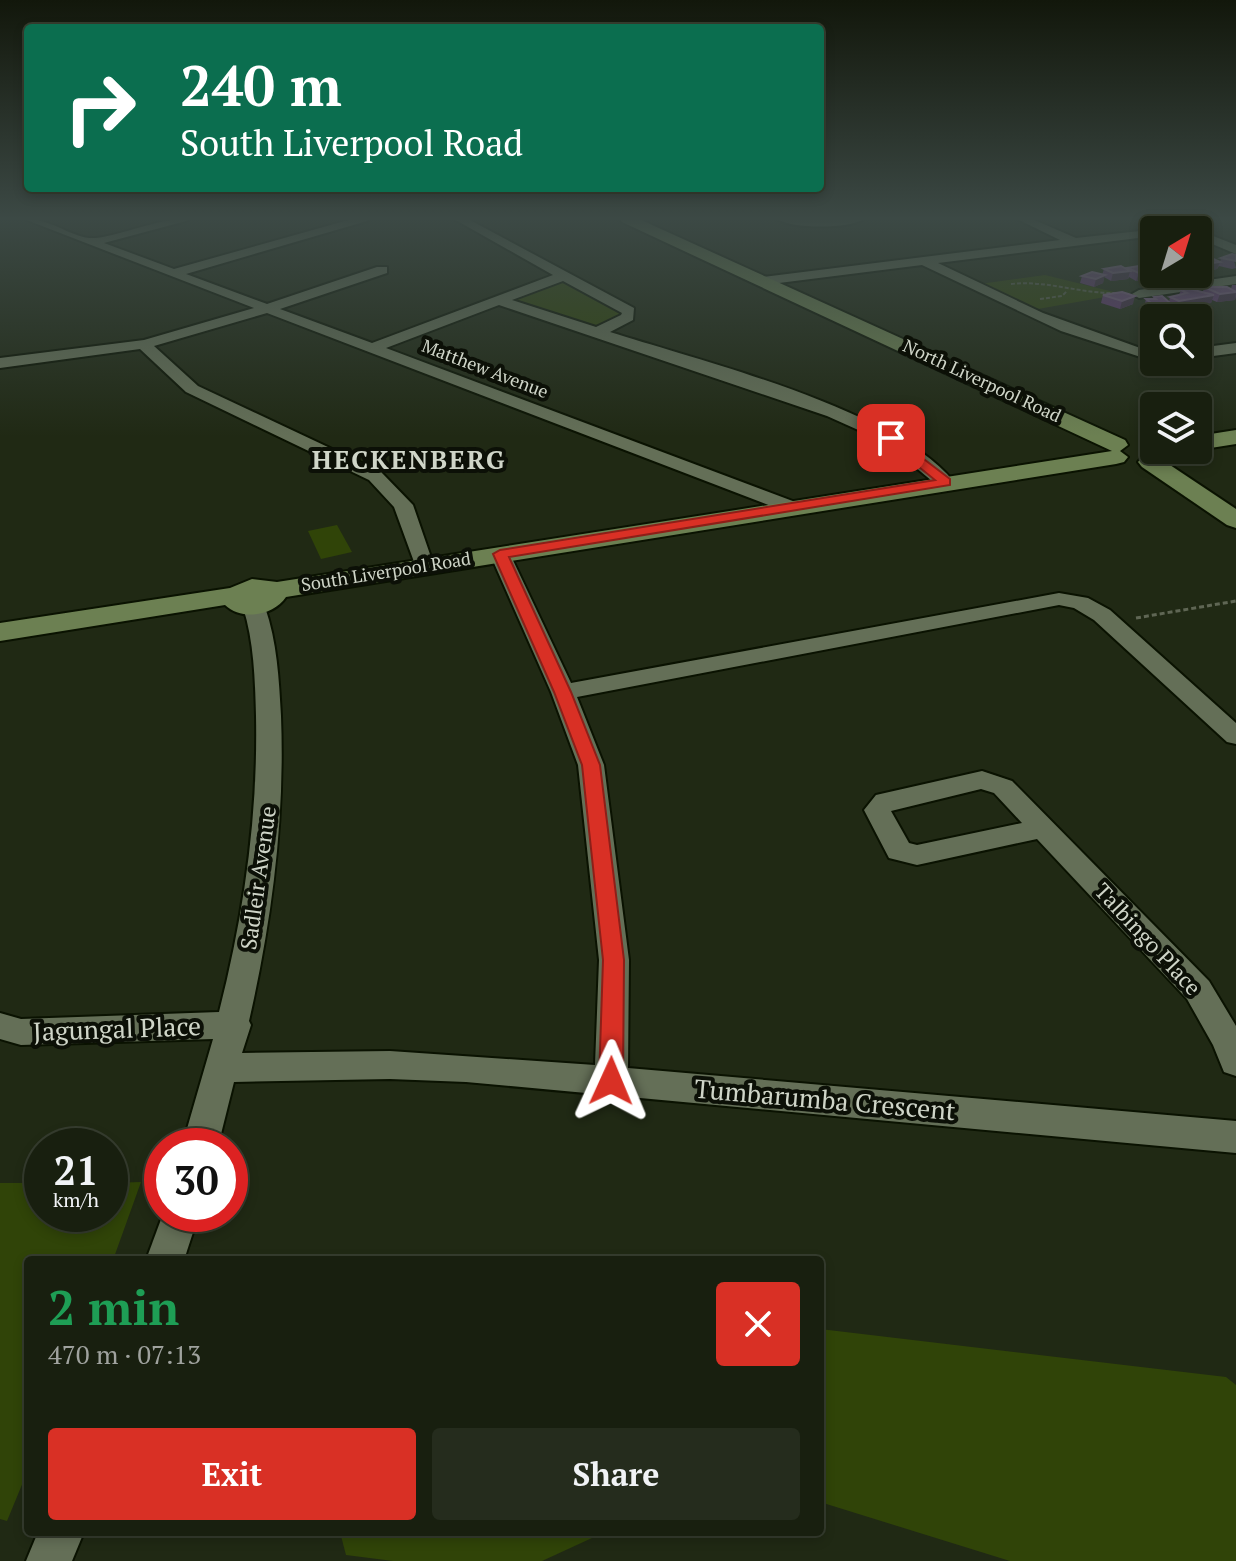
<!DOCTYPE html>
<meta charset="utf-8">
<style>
body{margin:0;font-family:"PT Serif",serif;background:#252c1d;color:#f1f3f6;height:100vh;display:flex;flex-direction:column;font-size:30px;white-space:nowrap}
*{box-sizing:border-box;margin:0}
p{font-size:26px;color:#9fa29e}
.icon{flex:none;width:44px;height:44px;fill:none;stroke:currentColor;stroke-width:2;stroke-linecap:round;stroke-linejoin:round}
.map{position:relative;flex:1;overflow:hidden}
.drawer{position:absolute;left:24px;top:1256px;width:800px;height:280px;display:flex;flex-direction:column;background:#181f0f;border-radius:8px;box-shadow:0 4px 12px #0003,0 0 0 2px #363d2f}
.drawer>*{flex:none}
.banner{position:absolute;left:24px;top:24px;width:800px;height:168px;border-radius:8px;box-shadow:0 4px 12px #0003,0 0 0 2px #363d2f;background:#0b6e4f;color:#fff;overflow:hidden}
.needle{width:52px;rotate:38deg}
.fabs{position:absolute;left:1140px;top:216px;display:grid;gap:16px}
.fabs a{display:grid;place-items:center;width:72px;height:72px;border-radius:8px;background:#181f0f;box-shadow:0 4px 12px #0003,0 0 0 2px #363d2f;font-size:40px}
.speed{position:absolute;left:24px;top:1128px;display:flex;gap:16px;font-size:40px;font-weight:700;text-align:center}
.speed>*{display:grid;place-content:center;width:104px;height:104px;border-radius:50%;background:#181f0f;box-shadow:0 4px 12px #0003,0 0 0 2px #363d2f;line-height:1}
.speed small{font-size:20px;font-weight:400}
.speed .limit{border:12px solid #d22;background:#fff;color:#111}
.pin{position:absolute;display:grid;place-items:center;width:68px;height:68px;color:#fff;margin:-34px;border-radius:16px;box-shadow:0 4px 12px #0006}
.me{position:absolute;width:88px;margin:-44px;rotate:1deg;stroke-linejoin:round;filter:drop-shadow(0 0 6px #0008)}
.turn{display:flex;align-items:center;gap:28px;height:168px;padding:0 24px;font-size:36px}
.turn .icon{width:104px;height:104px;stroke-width:2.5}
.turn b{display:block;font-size:56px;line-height:68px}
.round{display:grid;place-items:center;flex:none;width:84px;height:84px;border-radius:8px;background:#252c1d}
.headline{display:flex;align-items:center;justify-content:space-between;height:136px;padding:0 24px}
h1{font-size:48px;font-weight:800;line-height:60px;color:#1e9e55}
.primary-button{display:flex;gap:16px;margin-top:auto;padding:16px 24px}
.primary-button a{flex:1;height:92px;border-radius:8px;background:#d93025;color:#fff;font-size:32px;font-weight:800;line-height:92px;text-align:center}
.primary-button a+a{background:#252c1d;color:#f1f3f6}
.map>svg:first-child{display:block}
.green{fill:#304408}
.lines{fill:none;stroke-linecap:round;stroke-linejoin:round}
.minor-casing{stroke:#0a1201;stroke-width:4}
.major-casing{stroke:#0a1201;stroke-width:4}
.path-far1{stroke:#5f6654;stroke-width:2;stroke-dasharray:4 2;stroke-linecap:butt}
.path{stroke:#5f6654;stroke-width:3;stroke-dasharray:5 3;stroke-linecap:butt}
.minor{fill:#646f57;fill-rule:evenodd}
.major{fill:#6c8052;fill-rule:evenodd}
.wall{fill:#663a78}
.shaded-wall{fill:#452c4c}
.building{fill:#714a81;stroke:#80608c;stroke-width:2}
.route{fill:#d93025;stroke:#8d1f18;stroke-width:2}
.labels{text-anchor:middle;stroke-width:8;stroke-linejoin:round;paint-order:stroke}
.far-street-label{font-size:18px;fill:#cfd5c8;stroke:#0c1007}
.street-label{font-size:22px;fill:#cfd5c8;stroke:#0c1007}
.far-district-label{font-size:26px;font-weight:bold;letter-spacing:2px;fill:#cfd5c8;stroke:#0c1007}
.near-street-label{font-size:26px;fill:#cfd5c8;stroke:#0c1007}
</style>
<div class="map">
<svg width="1236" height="1561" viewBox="0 0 1236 1561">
<rect width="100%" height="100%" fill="#202914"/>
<g class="green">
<polygon points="1045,275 1122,294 1038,309 979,284"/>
<polygon points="561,281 621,312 622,316 600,326 586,326 511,300"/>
<polygon points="337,525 352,552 321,559 308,531"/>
<polygon points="141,1182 113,1260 28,1260 28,1470 7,1521 0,1519 0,1183 42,1183 42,1214 110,1214 110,1183"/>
<polygon points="820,1329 1226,1377 1236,1385 1236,1561 1010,1561 820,1502"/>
<polygon points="340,1532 605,1532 542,1561 393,1561 346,1555"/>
</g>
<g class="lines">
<g class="minor-casing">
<g id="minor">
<path d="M24,219C50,217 74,240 96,238C127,234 155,219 188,219L186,221L104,243L174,269L352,219H369L367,221L186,274L267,304L377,267H387V273L280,309L372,343L553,275L454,219H468L634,308L633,320L610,332C701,361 896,409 954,482L952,486H938L885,442L827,416L499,305L386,348L798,503L801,507L798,511H784L267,313L154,346L198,386L381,472L413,505L434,566L431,570H417L394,507L369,480L186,392L140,349L0,368V358L144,340L254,308ZM563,281L622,313L621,315L596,327L512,300Z"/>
<path d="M777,219H864C849,229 792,229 777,219Z"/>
<polygon points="1017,219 1032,219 1076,238 1158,229 1154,230 1154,236 938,263 1043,313 1154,353 1156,362 1061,331 922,265 763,285 756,281 763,277 1060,240"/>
<polygon points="1155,219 1170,219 1194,230 1178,230"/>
<polygon points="1198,230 1236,245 1236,254 1198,238"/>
<polygon points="1236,276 1236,284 1139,298 1132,294 1139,290"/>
<polygon points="1236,343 1236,353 1198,358 1198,348"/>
<path d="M500,548L510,554L571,683L1059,593L1088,598L1110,610L1236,723V744L1227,742L1094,620L1074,608L1059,605L577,697L604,765L629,960L628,1068L1236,1121V1153L466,1082L390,1079L234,1082L218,1146H182L213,1039L21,1045L0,1039V1013L21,1019L219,1012C244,914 258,817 256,716C255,679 254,642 243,607L254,601L265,607C277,642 279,679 281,716C285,820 272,920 249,1021L251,1025L242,1053L390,1051L595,1065L599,960L578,765L551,692L490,554Z"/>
<path d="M982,771L1012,781L1209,981L1236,1026V1076L1224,1072L1213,1045L1187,999L1037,839L917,865L889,858L864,810L876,795ZM981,789L994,793L1022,823L917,845L909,843L891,811Z"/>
<polygon points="163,1214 199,1214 184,1260 146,1260"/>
<polygon points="38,1532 84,1532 72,1561 26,1561"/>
</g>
</g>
<g class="major-casing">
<g id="major">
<path d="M620,219H639L1125,440L1128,445L1120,451L1128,457L1124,462L1116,464L286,597C273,616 242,621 225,605L0,641V623L230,588L252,579L277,582L1112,451L622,222Z"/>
<polygon points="1236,430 1236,444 1198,450 1198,436"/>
<polygon points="1150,455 1158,457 1236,509 1236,528 1227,525 1142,467 1138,462 1142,457"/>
</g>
</g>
<g class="path-far1">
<path d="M1011,284C1047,280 1081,294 1117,293"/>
<polyline points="1040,299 1062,296 1067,291"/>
</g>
<polyline class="path" points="1136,618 1236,601"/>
<use href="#minor" class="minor"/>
<use href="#major" class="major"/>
</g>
<g class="wall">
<polygon points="1232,254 1236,268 1232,269 1219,266 1217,269 1201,272 1198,270 1198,259 1220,262 1221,258"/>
<polygon points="1154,264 1154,274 1173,274 1169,283 1153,275 1152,278 1136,281 1129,277 1128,279 1111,281 1104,277 1103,283 1094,287 1080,283 1082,276 1102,275 1104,269 1127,269 1127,268 1149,267 1149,265"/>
<polygon points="1232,285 1236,285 1236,296 1235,300 1217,302 1212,300 1211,303 1177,309 1169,306 1167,311 1149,311 1144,307 1146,299 1154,299 1154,297 1169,302 1170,297 1179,295 1181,290 1203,292 1204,287 1231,289"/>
<polygon points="1103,295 1133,304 1120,309 1101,303"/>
</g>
<g class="shaded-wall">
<polygon points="1220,262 1217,269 1201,272 1204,264"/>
<polygon points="1154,270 1152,278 1136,281 1139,273"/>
<polygon points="1130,271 1128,279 1111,281 1113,273"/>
<polygon points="1105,275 1103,283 1094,287 1096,279"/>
<polygon points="1236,292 1235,300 1217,302 1220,294"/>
<polygon points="1214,295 1211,303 1177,309 1179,301"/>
<polygon points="1135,296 1133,304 1120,309 1122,301"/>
</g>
<g class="building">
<polygon points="1232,254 1236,255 1236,261 1221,258"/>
<polygon points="1209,257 1220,262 1204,264 1198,262 1198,259"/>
<polygon points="1145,265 1154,270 1139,273 1127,268"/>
<polygon points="1121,266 1130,271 1113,273 1104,269"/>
<polygon points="1092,272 1105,275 1096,279 1082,276"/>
<polygon points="1204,287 1227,287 1236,292 1220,294"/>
<polygon points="1190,289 1214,295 1179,301 1170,297 1187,293 1181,290"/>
<polygon points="1122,292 1135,296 1122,301 1103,295"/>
<polygon points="1162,296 1170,303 1151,303 1146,299 1156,299 1154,297"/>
</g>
<linearGradient id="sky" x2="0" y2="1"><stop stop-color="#12170b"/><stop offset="0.5" stop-color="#3c4945"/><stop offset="1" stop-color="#3c4945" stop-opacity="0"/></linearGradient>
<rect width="1236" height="437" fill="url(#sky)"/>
<polygon class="route" points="891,434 950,479 950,485 509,557 571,692 600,765 624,960 623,1081 620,1088 611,1091 603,1088 599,1081 603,960 582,765 554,692 493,554 500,550 935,480 887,441 885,438"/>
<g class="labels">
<g class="far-street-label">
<text transform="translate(485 369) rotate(21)" y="6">Matthew Avenue</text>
<text transform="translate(982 381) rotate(25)" y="6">North Liverpool Road</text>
<text transform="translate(386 572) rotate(-9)" y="6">South Liverpool Road</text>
</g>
<g class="street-label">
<text transform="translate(258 878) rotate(-82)" y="8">Sadleir Avenue</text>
<text transform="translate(1148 939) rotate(47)" y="8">Talbingo Place</text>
</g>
<g class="far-district-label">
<text x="409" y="469">HECKENBERG</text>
</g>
<g class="near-street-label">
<text transform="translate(117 1029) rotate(-2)" y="9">Jagungal Place</text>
<text transform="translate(825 1100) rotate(5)" y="9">Tumbarumba Crescent</text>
</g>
</g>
</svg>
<div class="fabs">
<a><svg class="needle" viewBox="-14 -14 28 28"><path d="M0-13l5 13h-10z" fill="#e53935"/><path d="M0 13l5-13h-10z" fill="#9fa29e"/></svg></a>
<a><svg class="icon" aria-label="search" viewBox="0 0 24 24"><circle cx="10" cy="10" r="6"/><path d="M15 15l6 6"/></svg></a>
<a><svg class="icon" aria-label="layers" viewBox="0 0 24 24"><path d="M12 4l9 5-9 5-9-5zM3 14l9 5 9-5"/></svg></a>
</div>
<div class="speed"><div>21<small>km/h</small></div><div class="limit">30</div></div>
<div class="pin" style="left:891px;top:438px;background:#d93025"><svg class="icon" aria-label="arrive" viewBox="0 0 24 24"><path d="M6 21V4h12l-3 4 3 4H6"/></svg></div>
<svg class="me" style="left:611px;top:1081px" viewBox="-20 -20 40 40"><path d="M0-17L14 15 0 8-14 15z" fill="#d93025" stroke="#fff" stroke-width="4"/></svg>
<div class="banner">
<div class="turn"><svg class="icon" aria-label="right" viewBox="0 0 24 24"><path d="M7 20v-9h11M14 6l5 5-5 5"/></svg><div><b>240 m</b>South Liverpool Road</div></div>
</div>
<section class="drawer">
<div class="headline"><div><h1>2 min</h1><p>470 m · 07:13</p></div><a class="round" style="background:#d93025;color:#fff"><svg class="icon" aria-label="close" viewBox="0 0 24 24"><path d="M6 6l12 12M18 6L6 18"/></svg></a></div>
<div class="primary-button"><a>Exit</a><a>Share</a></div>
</section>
</div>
